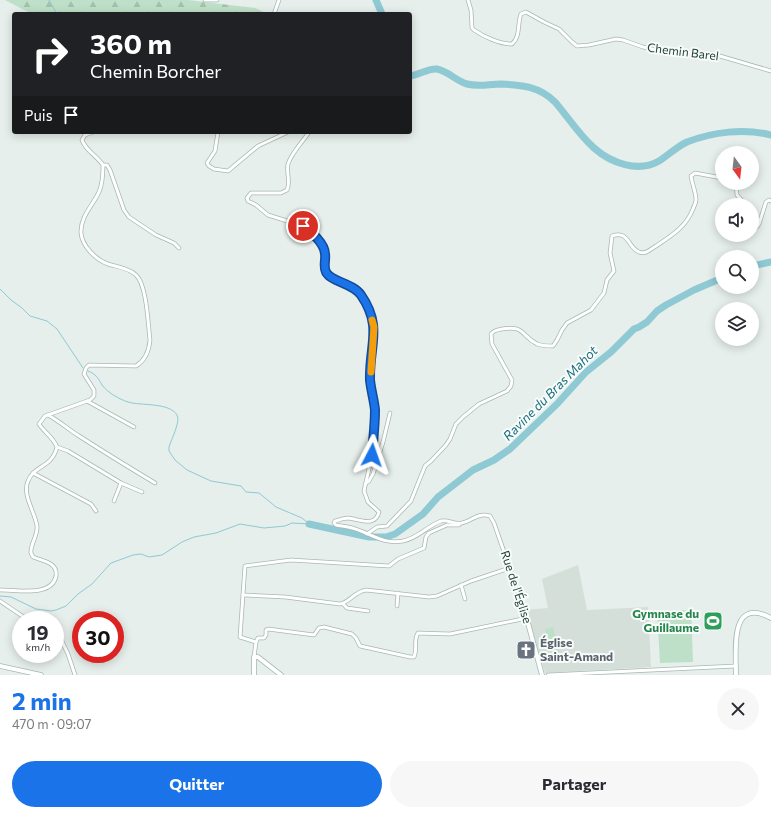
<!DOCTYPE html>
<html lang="fr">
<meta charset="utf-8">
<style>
body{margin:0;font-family:Commissioner,sans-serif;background:#f7f7f7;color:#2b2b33;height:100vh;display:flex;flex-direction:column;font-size:15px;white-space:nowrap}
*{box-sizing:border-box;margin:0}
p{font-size:13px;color:#7c7c81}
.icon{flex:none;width:22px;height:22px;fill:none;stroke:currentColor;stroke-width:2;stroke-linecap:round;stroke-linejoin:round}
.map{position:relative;height:675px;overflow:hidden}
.details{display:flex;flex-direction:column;background:#fff;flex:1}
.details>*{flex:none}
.hud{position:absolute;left:12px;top:12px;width:400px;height:122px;border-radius:4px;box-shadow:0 2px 10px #0003;background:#202124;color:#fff;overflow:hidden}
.needle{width:26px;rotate:165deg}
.buttons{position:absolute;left:715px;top:146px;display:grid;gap:8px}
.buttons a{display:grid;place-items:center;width:44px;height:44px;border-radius:50%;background:#fff;box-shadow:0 2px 10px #0003;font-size:20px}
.speed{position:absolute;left:12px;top:611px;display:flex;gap:8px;font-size:20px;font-weight:700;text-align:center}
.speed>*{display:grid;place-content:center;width:52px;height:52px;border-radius:50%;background:#fff;box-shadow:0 2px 10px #0003;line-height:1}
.speed small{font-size:10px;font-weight:400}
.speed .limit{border:6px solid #d22;background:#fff;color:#111}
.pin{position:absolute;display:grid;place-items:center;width:34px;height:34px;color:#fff;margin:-17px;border:2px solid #fff;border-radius:50%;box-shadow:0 1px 4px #0007}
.me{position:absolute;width:44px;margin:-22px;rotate:4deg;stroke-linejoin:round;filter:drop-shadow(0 0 3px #0008)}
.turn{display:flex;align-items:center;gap:14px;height:84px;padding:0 12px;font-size:18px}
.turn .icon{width:52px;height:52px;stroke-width:2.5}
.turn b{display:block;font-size:28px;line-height:34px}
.then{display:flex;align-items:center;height:38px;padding:0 12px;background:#0003;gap:8px;font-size:15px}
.round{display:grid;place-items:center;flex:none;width:42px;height:42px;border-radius:21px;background:#f7f7f7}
.head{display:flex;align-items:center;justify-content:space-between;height:68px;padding:0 12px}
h1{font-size:24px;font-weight:700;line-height:30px;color:#1a73e8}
.cta{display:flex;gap:8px;margin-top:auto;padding:8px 12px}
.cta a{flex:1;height:46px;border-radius:24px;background:#1a73e8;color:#fff;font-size:16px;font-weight:700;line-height:46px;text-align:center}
.cta a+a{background:#f7f7f7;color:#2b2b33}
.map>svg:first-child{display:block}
.built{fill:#d4dfda}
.forest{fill:url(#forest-firs)}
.garden{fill:#bfe0c8}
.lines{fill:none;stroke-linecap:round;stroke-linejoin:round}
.stream{stroke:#8ec9d4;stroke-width:1}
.river{stroke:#8ec9d4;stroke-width:7}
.street-casing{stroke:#a8b8b2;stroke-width:4.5}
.secondary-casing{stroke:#a4bbb3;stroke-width:5.5}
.street{stroke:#fff;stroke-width:3}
.secondary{stroke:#fff;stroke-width:4}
.route-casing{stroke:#114b97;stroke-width:10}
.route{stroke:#1a73e8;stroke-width:7}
.slow{stroke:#f59e0b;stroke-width:7}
.labels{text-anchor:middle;stroke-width:4;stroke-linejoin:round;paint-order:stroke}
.street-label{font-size:12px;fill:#24423a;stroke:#f7fbf9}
.leisure-label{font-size:12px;font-weight:bold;fill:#27864d;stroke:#f7fbf9;text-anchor:end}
.worship-label{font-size:12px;font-weight:bold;fill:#5b616d;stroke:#f7fbf9;text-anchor:start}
.water-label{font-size:13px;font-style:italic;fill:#1c6f80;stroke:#f7fbf9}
</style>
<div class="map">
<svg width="771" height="675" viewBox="0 0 771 675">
<defs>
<pattern id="forest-firs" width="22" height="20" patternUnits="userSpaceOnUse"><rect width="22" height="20" fill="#bfe0c8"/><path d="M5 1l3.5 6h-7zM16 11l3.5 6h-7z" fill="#a4c1ad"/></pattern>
</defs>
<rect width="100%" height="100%" fill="#e6efeb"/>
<polygon class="built" points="578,565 587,610 648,607 651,667 545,673 526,610 548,608 542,579"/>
<polygon class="forest" points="5,0 188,0 255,8 268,14 29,14 28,12"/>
<g class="garden">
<polygon points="691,610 693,662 660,663 657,611"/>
<polygon points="553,627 560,655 553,657 545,629"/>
</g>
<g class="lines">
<g class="stream">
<polyline points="49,0 57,14"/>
<polyline points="0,289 11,300 22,308 30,316 47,321 57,329 83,368"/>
<path d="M88,371C96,374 98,378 102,385C108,393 119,399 128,402C141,406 169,402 177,415C181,421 171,440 169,447V451L175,460L187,470L211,481L241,486L246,492L259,493L276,507L302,518L308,523"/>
<polyline points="0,596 11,597 36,609 51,611 56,610 66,606 78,594 92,584 111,563 133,555 141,554 149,557 162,555 182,542 194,537 216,533 240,524 264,528 285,526 292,523 309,524"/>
</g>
<g class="river">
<polyline points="376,0 382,14"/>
<path d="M410,76C419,75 428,68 437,69C448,71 456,81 467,84C479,87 489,84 501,84C521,85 539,86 555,102C568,117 579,135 594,148C611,163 638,173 659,161C669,155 676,147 687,142C713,132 744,128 771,135"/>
<polyline points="752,266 771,262"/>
<polyline points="309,524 369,537 386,537 395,534 423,514 438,497 473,470 494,460 510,449 557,404 586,372 611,352 634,329 639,327 647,322 657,311 666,305 694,290 722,278"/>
</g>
<g class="street-casing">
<g id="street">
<polyline points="205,0 217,0"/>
<path d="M468,0L471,10L472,28L474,30C484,37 500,44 512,44C521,36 517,24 521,14L526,12L544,22L559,29L572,42L577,46L589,45L616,39L623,40L643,47L665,52L713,54L771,71"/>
<polyline points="274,14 279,0"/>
<polyline points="218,132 215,151 207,163 209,166 214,169 228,171 258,146 288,132"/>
<path d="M309,132C302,143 292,152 288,164C286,173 291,182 287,190L281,193H251L247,198L248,201L256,205L268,215L303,226L307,229L324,248L325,252V269L329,276L353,287L360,293L369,309L374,327L370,379L375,409L373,433L372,455L364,491L368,502L379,512C375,528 359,519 348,518C344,518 339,520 335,521L334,523L336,525C340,526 344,526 348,527C369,531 380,545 403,541C417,539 427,526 441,521C448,519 454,525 462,523C472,521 478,512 490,516L494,523L525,612"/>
<polyline points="103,165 107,165 110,170 124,210 129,217 156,235 174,243 179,248"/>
<polyline points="736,183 737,195 746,205"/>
<polyline points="752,223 753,226 757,227 759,224 766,202 769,200 771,201"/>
<polyline points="87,401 134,427"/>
<path d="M48,415C59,421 68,429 79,436C104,452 130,468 155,483"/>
<polyline points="57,447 68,451 121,483 114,501"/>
<polyline points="33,473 91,504 96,511"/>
<polyline points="121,483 142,492"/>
<polyline points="365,484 369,481 373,474 383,442 390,413"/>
<path d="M367,534L377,527L387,526L411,501L425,466L431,461L446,445L450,439L456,424L463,417L479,404L507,391L511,386L512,380L492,344L491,334C494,330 497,330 502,329C525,325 521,336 537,344C542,346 548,346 553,346L557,340L562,330L567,323L591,310L604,293L607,280L614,271L610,253L612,236C629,230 628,248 639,252C645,255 651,249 656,246C671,236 686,227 693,209C694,206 696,203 696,200C696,192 692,184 691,176L695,173L722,178"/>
<polyline points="461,585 465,599"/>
<path d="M0,590C15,589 52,598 56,576C58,562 42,561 33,557L31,553C30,544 38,536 37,526C35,512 22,495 28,481C34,465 52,468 57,447C53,437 45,433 39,424L45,416L90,400L94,396V390L84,374L86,368L89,365L136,366C146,360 149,351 150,340C148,325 147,285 136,275C129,268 117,267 108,264C96,260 82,246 81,233C80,217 93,205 99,192C103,183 103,174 103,165C97,156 85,150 82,140L85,135L93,132"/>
<path d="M243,595L285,597L340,604C349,603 354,592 366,590L429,597L437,596L471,581L510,568"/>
<polyline points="0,601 28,620"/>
<polyline points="343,604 347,608 368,611"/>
<polyline points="397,606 398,593"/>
<polyline points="55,629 57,631 68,654 75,675"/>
<polyline points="256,642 240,637 245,566 291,560 389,566 398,559 424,548 426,537 429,533 447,525 459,525"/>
<path d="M254,657L256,642L258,638H264L266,635V630L268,629L314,635L319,628L324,627L352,634L356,638L360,646L410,657H414C418,649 413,641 418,633L450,634L527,618"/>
<polyline points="548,675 736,666"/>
</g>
</g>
<g class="secondary-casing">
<g id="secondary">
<polyline points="525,612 542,675"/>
<polyline points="0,666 41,675"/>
<polyline points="254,675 254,657 258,657 281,675"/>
<path d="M736,675C736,650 729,596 771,618"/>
</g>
</g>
<use href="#street" class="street"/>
<use href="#secondary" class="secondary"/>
</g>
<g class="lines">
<g class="route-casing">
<path id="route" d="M303,226C311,231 325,244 325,254C326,260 323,266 326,272C331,282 353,283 361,295C383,327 369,345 370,380C371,390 374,400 375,410C375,425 373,440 372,455"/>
</g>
<use href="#route" class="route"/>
<polyline class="slow" points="371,372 374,327 372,320"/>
</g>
<defs>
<g id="stadium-square" transform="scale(1)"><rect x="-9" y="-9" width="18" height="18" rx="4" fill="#2e9e5b" stroke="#f7fbf9"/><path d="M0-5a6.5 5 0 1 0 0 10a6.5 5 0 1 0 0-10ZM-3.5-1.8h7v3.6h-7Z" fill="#fff"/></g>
<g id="church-square" transform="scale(1)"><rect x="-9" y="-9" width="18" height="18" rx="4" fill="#6b7280" stroke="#f7fbf9"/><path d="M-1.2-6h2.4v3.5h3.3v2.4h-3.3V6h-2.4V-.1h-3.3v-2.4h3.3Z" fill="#fff"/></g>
</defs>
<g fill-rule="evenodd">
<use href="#stadium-square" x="713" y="621"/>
<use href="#church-square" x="526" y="650"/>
</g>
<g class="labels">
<g class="street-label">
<text transform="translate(683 52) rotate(7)" y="4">Chemin Barel</text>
<text transform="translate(516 587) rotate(72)" y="4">Rue de l'Église</text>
</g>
<g class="leisure-label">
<text x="699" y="618">Gymnase du<tspan x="699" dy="14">Guillaume</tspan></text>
</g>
<g class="worship-label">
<text x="540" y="647">Église<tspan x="540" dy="14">Saint-Amand</tspan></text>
</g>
<g class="water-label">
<text transform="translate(550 393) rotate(-45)" y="5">Ravine du Bras Mahot</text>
</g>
</g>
</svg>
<div class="buttons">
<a><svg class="needle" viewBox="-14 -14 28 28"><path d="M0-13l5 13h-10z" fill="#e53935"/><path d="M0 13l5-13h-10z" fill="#7c7c81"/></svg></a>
<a><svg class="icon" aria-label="sound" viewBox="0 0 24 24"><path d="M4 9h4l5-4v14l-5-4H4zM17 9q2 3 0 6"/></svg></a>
<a><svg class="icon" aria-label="search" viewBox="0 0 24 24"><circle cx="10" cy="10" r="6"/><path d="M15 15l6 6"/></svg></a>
<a><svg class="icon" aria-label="layers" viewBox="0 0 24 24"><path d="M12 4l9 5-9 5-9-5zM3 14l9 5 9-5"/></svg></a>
</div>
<div class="speed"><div>19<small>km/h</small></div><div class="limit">30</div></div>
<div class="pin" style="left:303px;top:226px;background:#d93025"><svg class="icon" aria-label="arrive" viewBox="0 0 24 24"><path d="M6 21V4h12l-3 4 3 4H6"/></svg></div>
<svg class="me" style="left:372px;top:455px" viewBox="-20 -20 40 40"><path d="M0-17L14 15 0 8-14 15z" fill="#1a73e8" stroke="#fff" stroke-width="4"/></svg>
<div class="hud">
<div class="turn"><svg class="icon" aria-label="right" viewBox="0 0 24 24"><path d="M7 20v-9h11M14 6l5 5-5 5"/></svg><div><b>360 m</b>Chemin Borcher</div></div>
<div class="then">Puis<svg class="icon" aria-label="arrive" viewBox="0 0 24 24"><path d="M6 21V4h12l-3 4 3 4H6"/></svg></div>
</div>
</div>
<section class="details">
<div class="head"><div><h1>2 min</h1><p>470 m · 09:07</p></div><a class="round"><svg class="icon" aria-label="close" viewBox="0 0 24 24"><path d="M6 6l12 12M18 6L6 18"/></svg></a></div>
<div class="cta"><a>Quitter</a><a>Partager</a></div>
</section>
